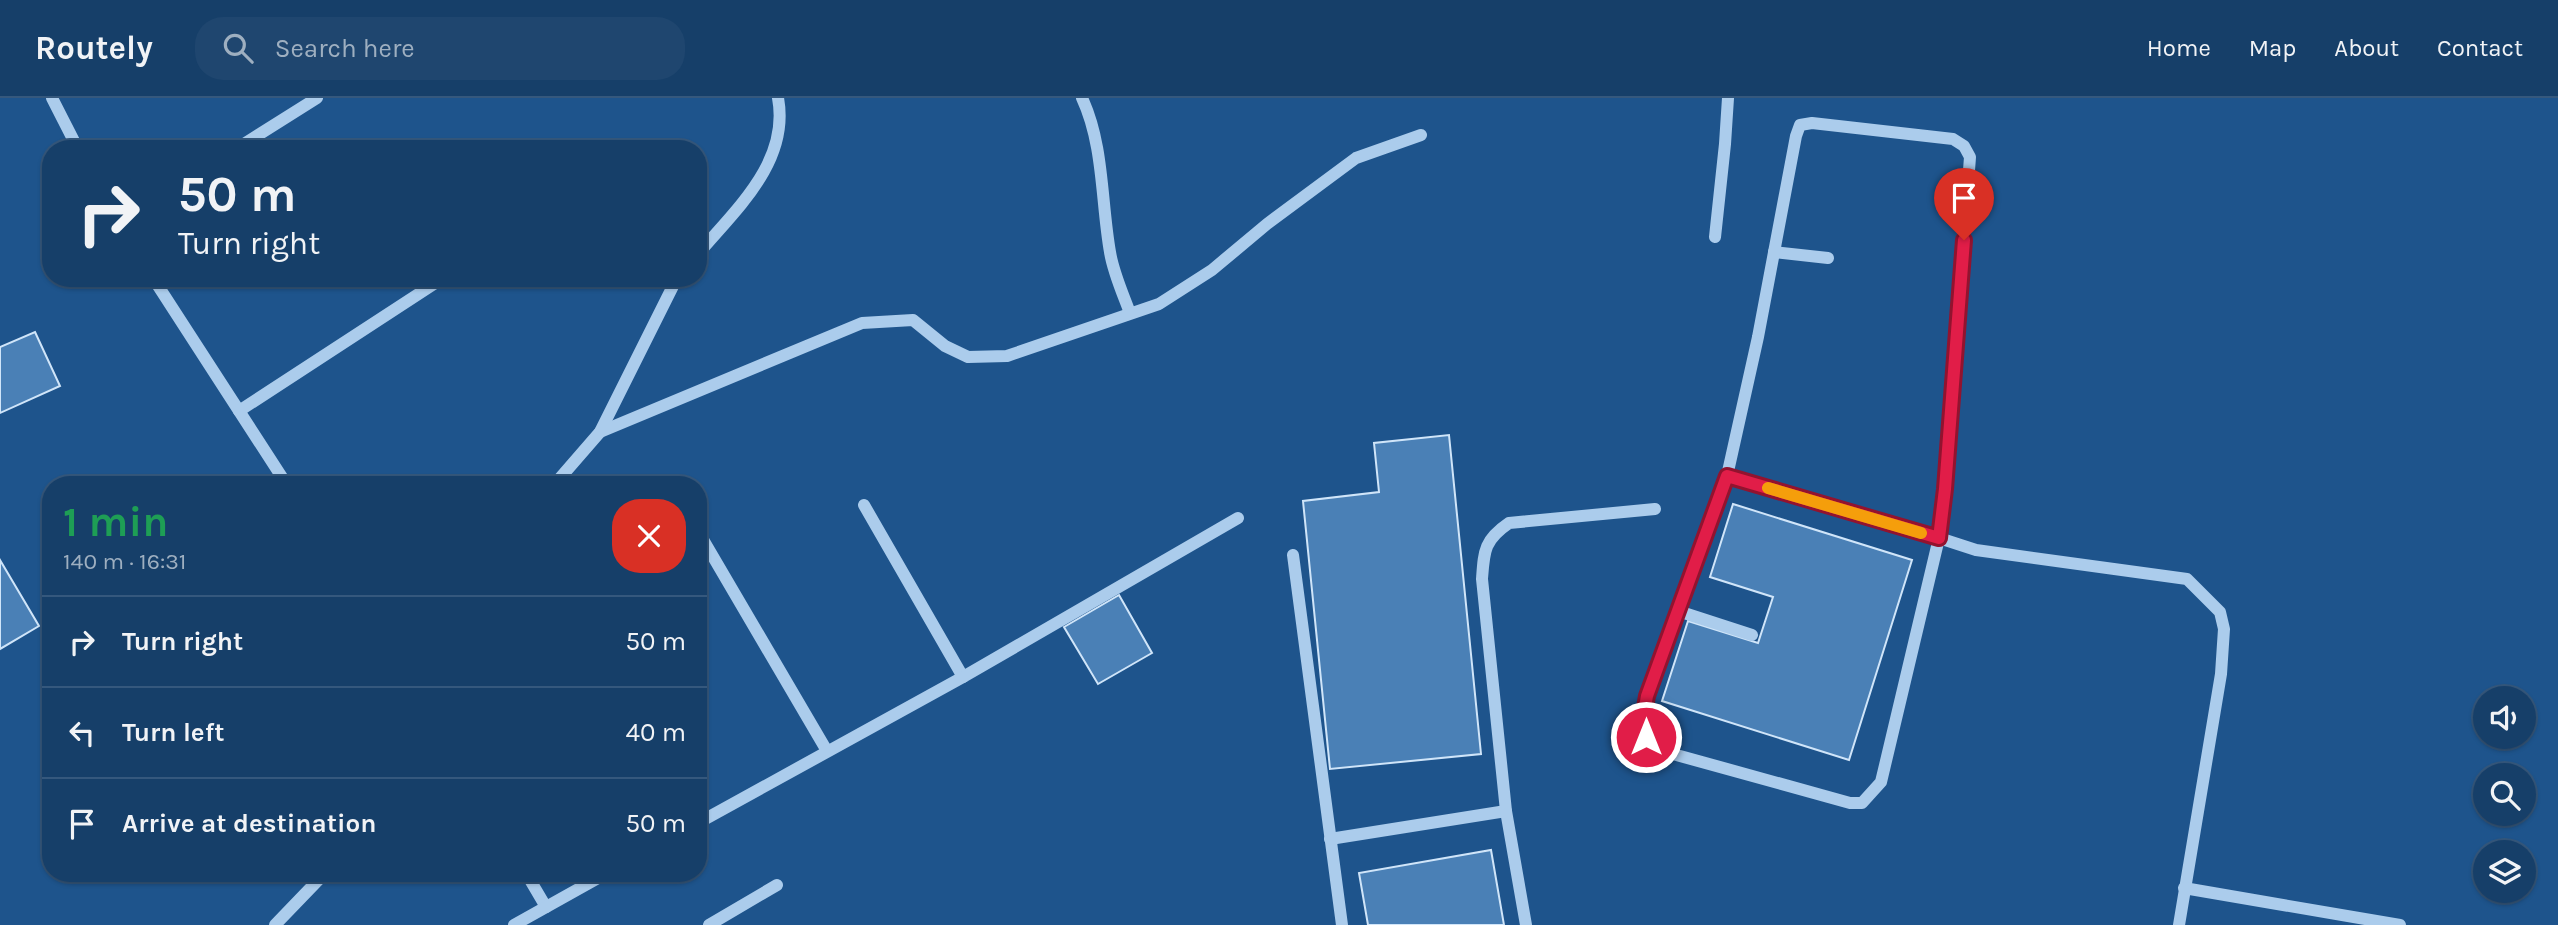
<!DOCTYPE html>
<meta charset="utf-8">
<style>
body{margin:0;font-family:Karla,sans-serif;background:#1f466f;color:#f1f3f6;height:100vh;display:flex;flex-direction:column;font-size:26px;white-space:nowrap}
*{box-sizing:border-box;margin:0}
p{font-size:23px;color:#9eafc0}
.icon{flex:none;width:38px;height:38px;fill:none;stroke:currentColor;stroke-width:2;stroke-linecap:round;stroke-linejoin:round}
.map{position:relative;flex:1;overflow:hidden}
.panel{position:absolute;left:42px;top:378px;width:665px;height:406px;display:flex;flex-direction:column;background:#163f69;border-radius:28px;box-shadow:0 2px 5px #0004,0 0 0 2px #35587d}
.panel>*{flex:none}
.top-card{position:absolute;left:42px;top:42px;width:665px;height:147px;border-radius:28px;box-shadow:0 2px 5px #0004,0 0 0 2px #35587d;background:#163f69;color:#f1f3f6;overflow:hidden}
.buttons{position:absolute;left:2473px;top:588px;display:grid;gap:14px}
.buttons a{display:grid;place-items:center;width:63px;height:63px;border-radius:50%;background:#163f69;box-shadow:0 2px 5px #0004,0 0 0 2px #35587d;font-size:35px}
.pin{position:absolute;display:grid;place-items:center;width:60px;height:60px;color:#fff;margin:-72px -30px;border-radius:50% 50% 50% 0;rotate:-45deg;box-shadow:0 0 7px #0007}
.pin .icon{rotate:45deg}
.me{position:absolute;width:77px;margin:-38px;rotate:0deg;stroke-linejoin:round;filter:drop-shadow(0 0 5px #0008)}
.turn{display:flex;align-items:center;gap:24px;height:147px;padding:0 21px;font-size:32px}
.turn .icon{width:91px;height:91px;stroke-width:2.5}
.turn b{display:block;font-size:49px;line-height:60px}
.round{display:grid;place-items:center;flex:none;width:74px;height:74px;border-radius:28px;background:#1f466f}
.summary{display:flex;align-items:center;justify-content:space-between;height:119px;padding:0 21px}
h1{font-size:42px;font-weight:700;line-height:52px;color:#1e9e55}
ul{padding:0;list-style:none}
li{display:flex;align-items:center;gap:21px;height:91px;padding:0 21px;border-top:2px solid #35587d}
li div{flex:1}
li b{display:block;font-size:26px}
li em{font-style:normal}
header{display:flex;align-items:center;gap:42px;box-sizing:border-box;height:98px;padding:0 35px;background:#163f69;border-bottom:2px solid #35587d}
header strong{font-size:33px}
nav{display:flex;gap:38px;margin-inline-start:auto;font-size:24px}
.search{width:490px;height:63px;background:#1f466f;display:flex;align-items:center;gap:18px;box-sizing:border-box;padding:0 24px;border-radius:28px;color:#9eafc0;font-size:26px}
.map>svg:first-child{display:block}
.building{fill:#4a80b6;stroke:#d0e5f9;stroke-width:2}
.lines{fill:none;stroke-linecap:round;stroke-linejoin:round}
.minor{stroke:#abccec;stroke-width:12}
.route-casing{stroke:#92132f;stroke-width:18}
.route{stroke:#e11d48;stroke-width:12}
.slow{stroke:#f59e0b;stroke-width:12}
</style>
<header>
<strong>Routely</strong>
<div class="search"><svg class="icon" aria-label="search" viewBox="0 0 24 24"><circle cx="10" cy="10" r="6"/><path d="M15 15l6 6"/></svg>Search here</div>
<nav><a>Home</a><a>Map</a><a>About</a><a>Contact</a></nav>
</header>
<div class="map">
<svg width="2558" height="827" viewBox="0 0 2558 827">
<rect width="100%" height="100%" fill="#1e548c"/>
<g class="building">
<polygon points="35,234 60,288 0,315 0,249"/>
<polygon points="1449,337 1481,656 1330,671 1303,403 1379,394 1374,345"/>
<polygon points="1733,406 1912,462 1849,662 1662,603 1688,523 1758,545 1773,499 1710,479"/>
<polygon points="0,462 39,528 0,551"/>
<polygon points="1119,497 1152,555 1098,586 1064,529"/>
<polygon points="1491,752 1504,827 1368,827 1359,775"/>
</g>
<g class="lines">
<g class="minor">
<polyline points="52,0 78,51"/>
<path d="M1082,0C1104,47 1101,103 1110,154C1113,174 1123,196 1130,215"/>
<polyline points="236,51 317,0"/>
<polyline points="1715,139 1725,46 1728,0"/>
<polyline points="1774,154 1828,160"/>
<path d="M698,156C736,111 790,64 778,0"/>
<polyline points="153,180 287,387"/>
<polyline points="239,313 443,180"/>
<polyline points="600,334 862,225 913,222 945,248 968,259 1007,258 1159,206 1212,172 1267,126 1356,60 1421,37"/>
<polyline points="1727,378 1647,598 1644,615 1646,639 1662,653 1850,705 1862,705 1881,684 1939,440 1727,378 1758,239 1796,38 1800,27 1812,25 1953,41 1964,48 1970,59 1945,391 1939,440 1976,452 2187,481 2220,514 2224,531 2221,576 2179,827"/>
<polyline points="554,387 600,334 677,180"/>
<polyline points="864,407 963,579"/>
<polyline points="698,433 827,653"/>
<polyline points="1293,457 1342,827"/>
<polyline points="1678,513 1752,537"/>
<polyline points="698,725 963,579 1238,420"/>
<polyline points="1330,741 1506,713"/>
<polyline points="526,775 546,809"/>
<polyline points="2184,790 2400,827"/>
<polyline points="275,827 325,775"/>
<polyline points="514,827 607,775"/>
<polyline points="709,827 777,787"/>
<path d="M1526,827L1506,713L1482,481C1484,453 1484,442 1509,425L1655,411"/>
</g>
</g>
<g class="lines">
<g class="route-casing">
<polyline id="route" points="1646,639 1644,615 1647,598 1727,378 1939,440 1945,391 1964,142"/>
</g>
<use href="#route" class="route"/>
<polyline class="slow" points="1768,390 1921,435"/>
</g>
</svg>
<div class="buttons">
<a><svg class="icon" aria-label="sound" viewBox="0 0 24 24"><path d="M4 9h4l5-4v14l-5-4H4zM17 9q2 3 0 6"/></svg></a>
<a><svg class="icon" aria-label="search" viewBox="0 0 24 24"><circle cx="10" cy="10" r="6"/><path d="M15 15l6 6"/></svg></a>
<a><svg class="icon" aria-label="layers" viewBox="0 0 24 24"><path d="M12 4l9 5-9 5-9-5zM3 14l9 5 9-5"/></svg></a>
</div>
<div class="pin" style="left:1964px;top:142px;background:#d93025"><svg class="icon" aria-label="arrive" viewBox="0 0 24 24"><path d="M6 21V4h12l-3 4 3 4H6"/></svg></div>
<svg class="me" style="left:1646px;top:639px" viewBox="-20 -20 40 40"><circle r="17" fill="#e11d48" stroke="#fff" stroke-width="3"/><path d="M0-11L8 9 0 5-8 9z" fill="#fff"/></svg>
<div class="top-card">
<div class="turn"><svg class="icon" aria-label="right" viewBox="0 0 24 24"><path d="M7 20v-9h11M14 6l5 5-5 5"/></svg><div><b>50 m</b>Turn right</div></div>
</div>
<section class="panel">
<div class="summary"><div><h1>1 min</h1><p>140 m · 16:31</p></div><a class="round" style="background:#d93025;color:#fff"><svg class="icon" aria-label="close" viewBox="0 0 24 24"><path d="M6 6l12 12M18 6L6 18"/></svg></a></div>
<ul>
<li><svg class="icon" aria-label="right" viewBox="0 0 24 24"><path d="M7 20v-9h11M14 6l5 5-5 5"/></svg><div><b>Turn right</b></div><em>50 m</em></li>
<li><svg class="icon" aria-label="left" viewBox="0 0 24 24"><path d="M17 20v-9H6M10 6l-5 5 5 5"/></svg><div><b>Turn left</b></div><em>40 m</em></li>
<li><svg class="icon" aria-label="arrive" viewBox="0 0 24 24"><path d="M6 21V4h12l-3 4 3 4H6"/></svg><div><b>Arrive at destination</b></div><em>50 m</em></li>
</ul>
</section>
</div>
